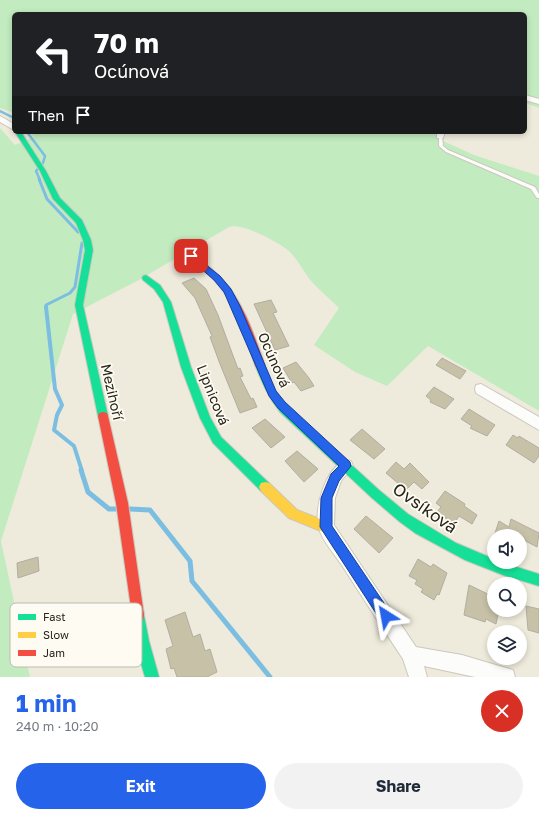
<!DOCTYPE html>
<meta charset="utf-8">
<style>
body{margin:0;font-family:"Golos Text",sans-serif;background:#f2f2f3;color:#1f2937;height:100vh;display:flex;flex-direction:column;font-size:15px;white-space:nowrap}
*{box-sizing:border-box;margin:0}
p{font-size:13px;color:#747a83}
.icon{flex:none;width:22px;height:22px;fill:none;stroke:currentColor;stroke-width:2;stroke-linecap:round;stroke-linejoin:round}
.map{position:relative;height:677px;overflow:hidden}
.sheet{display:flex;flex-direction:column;background:#fff;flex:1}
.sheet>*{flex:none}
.banner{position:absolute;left:12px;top:12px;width:515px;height:122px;border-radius:6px;box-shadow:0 2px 6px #0003;background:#202124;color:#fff;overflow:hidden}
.fabs{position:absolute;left:487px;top:529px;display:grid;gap:8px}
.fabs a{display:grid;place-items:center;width:40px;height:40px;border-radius:50%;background:#fff;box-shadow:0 2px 6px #0003;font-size:20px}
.pin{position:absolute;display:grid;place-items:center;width:34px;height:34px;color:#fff;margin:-17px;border-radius:8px;box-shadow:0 2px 6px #0006}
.me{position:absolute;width:44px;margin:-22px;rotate:326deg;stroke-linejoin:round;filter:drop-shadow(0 0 3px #0008)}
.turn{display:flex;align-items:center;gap:14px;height:84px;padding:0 16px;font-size:18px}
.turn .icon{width:52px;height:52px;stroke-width:2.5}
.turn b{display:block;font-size:28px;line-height:34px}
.then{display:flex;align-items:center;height:38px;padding:0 16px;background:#0003;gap:8px;font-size:15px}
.round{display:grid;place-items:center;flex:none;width:42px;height:42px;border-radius:21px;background:#f2f2f3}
.overview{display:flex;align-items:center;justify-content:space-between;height:68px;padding:0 16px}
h1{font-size:24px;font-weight:700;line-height:30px;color:#2563eb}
.cta{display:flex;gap:8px;margin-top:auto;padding:8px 16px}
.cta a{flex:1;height:46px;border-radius:24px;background:#2563eb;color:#fff;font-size:16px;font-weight:700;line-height:46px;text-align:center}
.cta a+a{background:#f2f2f3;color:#1f2937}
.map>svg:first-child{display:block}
.green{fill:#c2ebc0}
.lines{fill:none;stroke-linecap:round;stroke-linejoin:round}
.stream-far3{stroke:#7cbee1;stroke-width:2.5}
.stream-far2{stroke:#7cbee1;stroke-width:3}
.stream-far1{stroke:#7cbee1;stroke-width:4}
.stream{stroke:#7cbee1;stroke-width:5}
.building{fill:#c6c1a7;stroke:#b1aea3}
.lane-casing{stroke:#cbc8bd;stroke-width:2}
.street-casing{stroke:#cbc8bd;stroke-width:2}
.fast-casing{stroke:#cbc8bd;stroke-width:2}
.slow-casing{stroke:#cbc8bd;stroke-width:2}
.jam-casing{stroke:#cbc8bd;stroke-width:2}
.lane{fill:#fcfcfa;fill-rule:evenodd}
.street{fill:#fcfcfa;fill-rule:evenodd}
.fast{fill:#16e098;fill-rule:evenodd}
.slow{fill:#ffcf43;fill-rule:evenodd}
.jam{fill:#f24e42;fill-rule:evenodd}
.route{fill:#2563eb;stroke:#184099}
.labels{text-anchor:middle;stroke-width:3.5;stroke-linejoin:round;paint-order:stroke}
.street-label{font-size:14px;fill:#26241a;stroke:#fefcf2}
.near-street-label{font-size:17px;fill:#26241a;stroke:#fefcf2}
.key{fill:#fefcf2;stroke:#bdbbb1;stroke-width:1}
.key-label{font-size:11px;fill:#26241a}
</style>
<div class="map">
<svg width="539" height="677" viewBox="0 0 539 677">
<rect width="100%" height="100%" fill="#eeebdc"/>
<g class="green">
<polygon points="0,0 539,0 539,108 525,103 525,14 14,14 14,113 0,108"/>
<path d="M0,128L15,145L34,137L30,132H445L443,141L474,155L539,176V411L428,346L387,386L355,372L314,345L339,308C330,299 320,291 312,282C304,273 298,259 288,250C278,242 241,222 229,227L137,281L73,314L1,541L30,677H0Z"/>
</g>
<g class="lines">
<g class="stream-far3">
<polyline points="0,111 14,118"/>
<polyline points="27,132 45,156 43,163 36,171 40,180"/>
</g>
<g class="stream-far2">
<polyline points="39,179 47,199 78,232"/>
<polyline points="46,308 46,305 70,293 75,287 82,243"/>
</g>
<polyline class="stream-far1" points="46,307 55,389 62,405 57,415 54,430 74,446 82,471"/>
<g class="stream">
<polyline points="81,470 88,492 109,509 116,509"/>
<polyline points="130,509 150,510 190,561 192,581 270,677"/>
</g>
</g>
<g class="building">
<polygon points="194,278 206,289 218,315 238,369 240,368 243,376 240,377 251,399 253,398 257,407 240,413 220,364 210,337 212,336 195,298 182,283"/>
<polygon points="271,300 277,312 273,313 289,346 275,350 254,304"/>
<polygon points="442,358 466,371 460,379 436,365"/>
<polygon points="296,362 309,378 314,386 301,391 294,382 292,383 283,368"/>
<polygon points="434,387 454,399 445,409 430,402 431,400 426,396"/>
<polygon points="469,409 495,425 487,436 470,428 472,426 461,419"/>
<polygon points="265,419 285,437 271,448 252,428"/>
<polygon points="362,429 385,449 374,459 350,440"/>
<polygon points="513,435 518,438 519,436 539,448 539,456 534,463 506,445"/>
<polygon points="297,451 318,469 304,482 285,461"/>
<polygon points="396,462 404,469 410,463 429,482 422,489 414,482 406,490 386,473"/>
<polygon points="445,491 465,504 464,506 477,515 472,524 459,516 454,524 437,512 441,507 436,503"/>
<polygon points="366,516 393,538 379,553 354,529"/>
<polygon points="511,519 539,533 537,547 520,538 520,536 494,536 499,521 509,527"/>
<polygon points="38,557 39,571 18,578 17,563"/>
<polygon points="418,559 431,567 433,564 447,573 439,595 437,594 434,600 421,592 423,589 415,584 417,580 409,576"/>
<polygon points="469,585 494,597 494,610 499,610 496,624 486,619 485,622 464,615"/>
<polygon points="526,606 539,609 539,633 528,630"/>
<polygon points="185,612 193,637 200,634 205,651 210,649 217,672 207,677 177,677 174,668 171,669 166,649 173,646 165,620"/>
</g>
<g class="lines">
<g class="lane-casing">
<polygon id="lane" points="439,135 442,136 443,146 448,150 535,187 539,194 539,198 537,198 531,189 446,152 439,146"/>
</g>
<g class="street-casing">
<g id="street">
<polygon points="525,95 539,99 539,104 525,100"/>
<polygon points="0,116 14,124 14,130 0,122"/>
<polygon points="437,132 445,132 443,138 437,138"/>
<polygon points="481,384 539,417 539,430 476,393 475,389 476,385"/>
<path d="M346,460L351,461L353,466L341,481L335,498L334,525L416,647L462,655L506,668L513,670L515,677H475L424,666L427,677H409L403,659C383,629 363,598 343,567C336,556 323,542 319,529C313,509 326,467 346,460Z"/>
</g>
</g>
<g class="fast-casing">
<g id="fast">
<polygon points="15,132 21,132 46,171 60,198 82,220 91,240 93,250 83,305 108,416 107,419 103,420 99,419 98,416 75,305 85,250 83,240 76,223 53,199 40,171"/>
<polygon points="146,275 160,285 171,302 191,367 210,417 221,437 269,483 271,487 269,491 265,492 261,491 213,443 200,418 181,367 163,302 154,289 143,280 142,278 143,276"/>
<path d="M260,361L263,362L275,390L287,406L379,490L408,514L456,543L494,559V562H501L539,574V586L503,575L465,560L415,533L400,522L372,498L280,412C268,397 262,382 255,365L257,362Z"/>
<path d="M138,609L143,610L149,641L159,677H145C141,662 128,624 133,610Z"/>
</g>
</g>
<g class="slow-casing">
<polygon id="slow" points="265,482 269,483 297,510 330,523 332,527 330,531 326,533 289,518 261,491 259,487 261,483"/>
</g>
<g class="jam-casing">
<g id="jam">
<path d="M191,253L194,254C203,262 214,270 222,279C244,303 254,335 265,365L263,368H257L255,365C245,336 237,306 216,282C208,273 197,266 188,258L187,256Z"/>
<polygon points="103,412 107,413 108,416 128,503 144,615 143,620 138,621 133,620 132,615 116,503 98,416 99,413"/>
</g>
</g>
<use href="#lane" class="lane"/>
<use href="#street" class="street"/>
<use href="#fast" class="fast"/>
<use href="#slow" class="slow"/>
<use href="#jam" class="jam"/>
</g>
<polygon class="route" points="191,253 220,276 231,289 240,306 276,391 285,402 350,462 351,466 339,481 332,498 332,526 390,612 392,616 390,621 386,623 381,621 320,527 321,498 331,474 339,466 278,408 269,396 224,292 214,280 188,257 187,256"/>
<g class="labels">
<g class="street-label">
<text transform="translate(274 360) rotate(66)" y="5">Ocúnová</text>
<text transform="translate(112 392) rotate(77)" y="5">Mezihoří</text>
<text transform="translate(213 395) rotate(68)" y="5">Lipnicová</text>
</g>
<g class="near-street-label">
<text transform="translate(425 508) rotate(35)" y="6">Ovsíková</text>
</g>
</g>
<rect x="10" y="603" width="132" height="64" rx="6" class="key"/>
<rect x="18" y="614" width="18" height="6" fill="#16e098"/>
<rect x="18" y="632" width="18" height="6" fill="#ffcf43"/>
<rect x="18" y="650" width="18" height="6" fill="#f24e42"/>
<g class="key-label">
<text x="43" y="621">Fast</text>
<text x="43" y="639">Slow</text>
<text x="43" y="657">Jam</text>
</g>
</svg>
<div class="fabs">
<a><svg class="icon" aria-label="sound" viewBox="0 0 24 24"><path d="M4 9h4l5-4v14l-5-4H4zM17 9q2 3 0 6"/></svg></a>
<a><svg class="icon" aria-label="search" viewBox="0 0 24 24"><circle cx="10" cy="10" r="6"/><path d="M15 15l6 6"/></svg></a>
<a><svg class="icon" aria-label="layers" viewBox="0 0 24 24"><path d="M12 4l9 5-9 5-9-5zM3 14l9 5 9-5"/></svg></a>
</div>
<div class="pin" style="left:191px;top:256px;background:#d93025"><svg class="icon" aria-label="arrive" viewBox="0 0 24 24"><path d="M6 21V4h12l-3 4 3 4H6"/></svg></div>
<svg class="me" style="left:386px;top:616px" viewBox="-20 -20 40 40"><path d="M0-17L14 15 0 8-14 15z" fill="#2563eb" stroke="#fff" stroke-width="4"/></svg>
<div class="banner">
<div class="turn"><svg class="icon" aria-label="left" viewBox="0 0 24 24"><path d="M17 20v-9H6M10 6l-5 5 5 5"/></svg><div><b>70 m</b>Ocúnová</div></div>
<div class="then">Then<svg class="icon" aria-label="arrive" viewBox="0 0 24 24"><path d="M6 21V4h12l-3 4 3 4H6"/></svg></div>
</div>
</div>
<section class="sheet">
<div class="overview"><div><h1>1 min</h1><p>240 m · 10:20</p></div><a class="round" style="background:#d93025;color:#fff"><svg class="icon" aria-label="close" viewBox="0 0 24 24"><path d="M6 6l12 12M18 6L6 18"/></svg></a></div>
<div class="cta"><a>Exit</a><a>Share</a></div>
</section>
